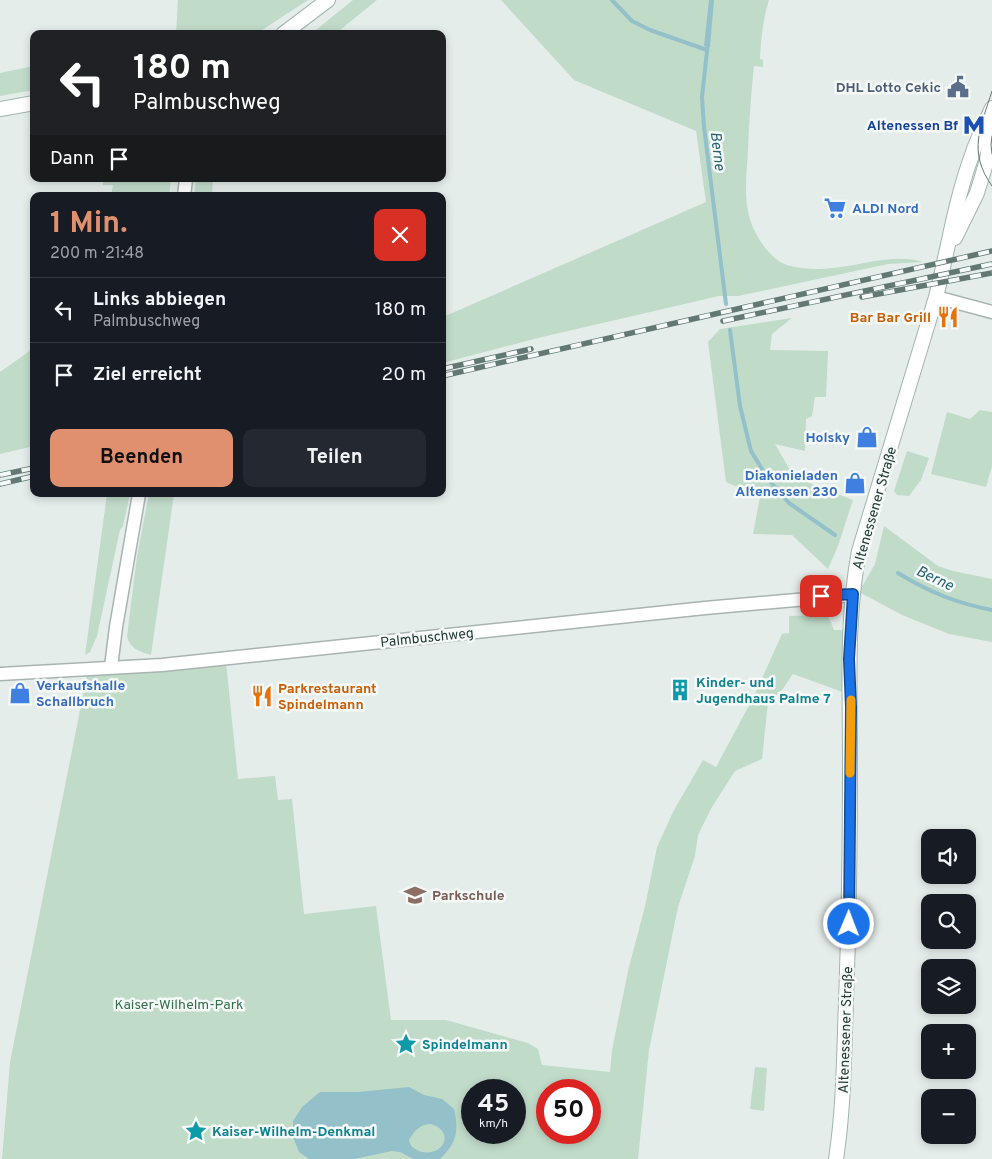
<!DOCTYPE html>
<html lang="de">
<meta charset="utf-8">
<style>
body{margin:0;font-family:Overpass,sans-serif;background:#242831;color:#f1f3f6;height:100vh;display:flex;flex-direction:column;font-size:19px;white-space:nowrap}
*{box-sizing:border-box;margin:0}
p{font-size:16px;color:#9ea1a6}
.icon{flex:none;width:28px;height:28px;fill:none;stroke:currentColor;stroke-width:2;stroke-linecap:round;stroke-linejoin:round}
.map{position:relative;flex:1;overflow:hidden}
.sheet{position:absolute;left:30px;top:192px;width:416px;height:305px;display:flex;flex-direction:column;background:#171b24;border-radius:10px;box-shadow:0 2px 8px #0003}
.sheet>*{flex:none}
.guide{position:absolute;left:30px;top:30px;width:416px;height:152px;border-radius:10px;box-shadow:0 2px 8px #0003;background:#202124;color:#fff;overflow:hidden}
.fabs{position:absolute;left:921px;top:829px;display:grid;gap:10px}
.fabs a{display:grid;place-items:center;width:55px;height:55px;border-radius:10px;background:#171b24;box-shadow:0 2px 8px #0003;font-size:25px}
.speed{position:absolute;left:461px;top:1079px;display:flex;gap:10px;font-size:25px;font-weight:700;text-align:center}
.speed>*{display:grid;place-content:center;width:65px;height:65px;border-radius:50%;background:#171b24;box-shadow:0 2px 8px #0003;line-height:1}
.speed small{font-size:12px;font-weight:400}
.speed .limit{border:8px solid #d22;background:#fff;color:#111}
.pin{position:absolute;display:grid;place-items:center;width:42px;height:42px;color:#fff;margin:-21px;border-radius:10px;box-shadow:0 2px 8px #0006}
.me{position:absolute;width:55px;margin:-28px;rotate:1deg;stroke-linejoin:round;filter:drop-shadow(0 0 4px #0008)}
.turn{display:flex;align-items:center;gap:18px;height:105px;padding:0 20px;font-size:22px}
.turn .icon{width:65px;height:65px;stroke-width:2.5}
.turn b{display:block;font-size:35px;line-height:42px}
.then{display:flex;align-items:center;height:48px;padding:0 20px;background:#0003;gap:10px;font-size:19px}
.round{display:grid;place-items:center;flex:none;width:52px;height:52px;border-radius:10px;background:#242831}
.head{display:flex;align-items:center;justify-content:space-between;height:85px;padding:0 20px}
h1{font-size:30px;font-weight:700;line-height:38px;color:#e1906f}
.button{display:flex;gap:10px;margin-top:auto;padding:10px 20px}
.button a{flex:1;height:58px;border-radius:10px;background:#e1906f;color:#111;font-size:20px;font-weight:700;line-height:58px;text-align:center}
.button a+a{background:#242831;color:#f1f3f6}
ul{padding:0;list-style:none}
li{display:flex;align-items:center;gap:15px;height:65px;padding:0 20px;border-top:1px solid #363941}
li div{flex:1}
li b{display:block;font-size:19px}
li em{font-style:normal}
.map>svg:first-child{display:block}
.green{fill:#c1dbc9;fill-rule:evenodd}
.water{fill:#94c0ca;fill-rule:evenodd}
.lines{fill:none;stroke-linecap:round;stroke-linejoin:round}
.stream{stroke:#94c0ca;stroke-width:4}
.tertiary-casing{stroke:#a8b4b1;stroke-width:15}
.secondary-casing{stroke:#a2b4ae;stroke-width:16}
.tertiary{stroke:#fff;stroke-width:12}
.secondary{stroke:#fff;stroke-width:14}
.tram{stroke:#617873;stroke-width:1}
.rail-casing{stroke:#617873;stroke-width:5.5}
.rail{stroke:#f5f9f8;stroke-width:4;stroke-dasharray:11;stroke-linecap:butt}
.route-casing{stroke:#114b97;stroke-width:12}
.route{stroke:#1a73e8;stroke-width:9}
.slow{stroke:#f59e0b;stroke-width:9}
.labels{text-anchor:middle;stroke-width:5;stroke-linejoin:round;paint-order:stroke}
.service-label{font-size:14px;font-weight:bold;fill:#4e5e75;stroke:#f5f9f8;text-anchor:end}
.transit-label{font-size:14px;font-weight:bold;fill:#164399;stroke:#f5f9f8;text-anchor:end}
.shop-label{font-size:14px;font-weight:bold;fill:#366cbe;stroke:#f5f9f8;text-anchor:start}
.food-label{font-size:14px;font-weight:bold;fill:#c56008;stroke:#f5f9f8;text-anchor:end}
.street-label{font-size:14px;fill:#263c37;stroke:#f5f9f8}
.culture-label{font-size:14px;font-weight:bold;fill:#0d838f;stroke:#f5f9f8;text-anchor:start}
.education-label{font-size:14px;font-weight:bold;fill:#785e54;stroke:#f5f9f8;text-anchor:start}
.park-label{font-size:14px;fill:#356e4e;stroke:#f5f9f8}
.water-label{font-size:15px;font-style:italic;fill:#276271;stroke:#f5f9f8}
</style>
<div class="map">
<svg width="992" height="1159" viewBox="0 0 992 1159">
<rect width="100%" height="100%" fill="#e5edea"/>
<g class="green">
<polygon points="178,0 308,0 256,34 176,34"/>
<polygon points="353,0 377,0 335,34 311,34"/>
<path d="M501,0H769C763,19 761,39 760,59L763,60V67L754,66C751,94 749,122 748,150C747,169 744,193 748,211C751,230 768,259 787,265C801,269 818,270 833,268C862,265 895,253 923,262L888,264L738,296H719L538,338L443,363V317L706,202L696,131L574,80Z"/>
<polygon points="34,66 34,90 0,96 0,73"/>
<polygon points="103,179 171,179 169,196 111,196 113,185 103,185"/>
<polygon points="196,179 213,179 212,196 194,196"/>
<polygon points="792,318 772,334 770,350 828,351 826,397 815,397 812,416 806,419 805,451 775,444 794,477 853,500 838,546 828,569 792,535 753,534 760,497 726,482 708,342 720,329"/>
<polygon points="34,348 34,446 0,454 0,372"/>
<polygon points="980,410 992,412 992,466 986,487 931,474 947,412 970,419"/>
<polygon points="907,451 929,458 921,480 909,496 897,495 894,491"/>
<polygon points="107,494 130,494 123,526 120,530 97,636 90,652 85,655"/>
<path d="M149,494H174L151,655C140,652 129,648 127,636L137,556Z"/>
<polygon points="884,526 938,566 953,571 992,579 992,642 949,634 902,615 859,592 875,564"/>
<path d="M824,615L829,618L834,630H849L848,694L793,674L782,690L768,703L762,759L735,771L712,807L698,835L695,856L678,907L649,1050L638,1159H2L10,1062L87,675L226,662L238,779L275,776L278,800L292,799L304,914L376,906L391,1020H446L528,1043L538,1049L542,1065L610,1072L612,1050L628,971L645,906L657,847L674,810L703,760L716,767L753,698L782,634L789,633V616ZM472,1090H515V1132H472ZM548,1090H590V1132H548Z"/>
<polygon points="755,1067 767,1068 764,1111 750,1109"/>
</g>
<g class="water">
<polygon points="709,0 714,0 710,47 704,46"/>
<path d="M409,1087L424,1095L442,1099L454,1109C459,1131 457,1143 440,1159H413L400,1152L392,1151L354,1159H309L299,1152L293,1137V1121L302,1107L320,1092H358ZM431,1124C457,1132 442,1159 419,1151C413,1148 410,1146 409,1140C414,1131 420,1124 431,1124Z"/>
</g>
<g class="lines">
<g class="stream">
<polyline points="612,0 632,21 650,30 707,50"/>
<polyline points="708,42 702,97 704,127 726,304"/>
<polyline points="730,330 740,406 751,451 768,479 789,503 835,535"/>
<path d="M898,573C929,592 956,603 992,610"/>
</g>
<g class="tertiary-casing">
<g id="tertiary">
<polyline points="184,196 186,179"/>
<polyline points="936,297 992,312"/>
<polyline points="111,667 116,627 139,494"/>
<polyline points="0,674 162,665 705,608 853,595"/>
</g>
</g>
<g class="secondary-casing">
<g id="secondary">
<polyline points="283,34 328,0"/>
<polyline points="0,109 34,103"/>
<polyline points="955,238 977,193 987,160 992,121"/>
<path d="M836,1159C844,1107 844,1053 846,1001C849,920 850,839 850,758C850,689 846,620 859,551L936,297C948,250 955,201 972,155C977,139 985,124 992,108"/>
</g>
</g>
<use href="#tertiary" class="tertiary"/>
<use href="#secondary" class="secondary"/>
<g class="tram">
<path d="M992,91C981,127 967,151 992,186"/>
<polyline points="992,136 991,145 992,154"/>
</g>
<g class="rail-casing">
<g id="rail">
<polyline points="862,297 992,273"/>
<polyline points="723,321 992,264"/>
<polyline points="442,369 531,349"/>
<polyline points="442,376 992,251"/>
<polyline points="0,475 34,468"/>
<polyline points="0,484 34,476"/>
</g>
</g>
<use href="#rail" class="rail"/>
</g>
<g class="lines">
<g class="route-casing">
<polyline id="route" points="821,596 853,594 849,659 851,707 849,924"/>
</g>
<use href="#route" class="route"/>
<polyline class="slow" points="850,773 851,700"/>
</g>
<defs>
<g id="civic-bare" transform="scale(1.725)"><path d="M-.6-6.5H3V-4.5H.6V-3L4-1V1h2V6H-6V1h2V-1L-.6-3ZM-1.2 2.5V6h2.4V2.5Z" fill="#5c6f8a" stroke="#f5f9f8" stroke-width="2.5" paint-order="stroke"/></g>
<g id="metro-bare" transform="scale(1.725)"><path d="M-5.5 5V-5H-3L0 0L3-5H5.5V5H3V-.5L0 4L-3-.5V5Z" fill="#1a4fb4" stroke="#f5f9f8" stroke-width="2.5" paint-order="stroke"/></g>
<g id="supermarket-bare" transform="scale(1.725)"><path d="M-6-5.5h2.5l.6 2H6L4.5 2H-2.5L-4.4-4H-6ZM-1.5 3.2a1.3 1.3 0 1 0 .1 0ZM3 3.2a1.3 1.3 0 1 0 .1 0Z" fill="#3f7fe0" stroke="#f5f9f8" stroke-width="2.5" paint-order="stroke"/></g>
<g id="restaurant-bare" transform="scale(1.725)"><path d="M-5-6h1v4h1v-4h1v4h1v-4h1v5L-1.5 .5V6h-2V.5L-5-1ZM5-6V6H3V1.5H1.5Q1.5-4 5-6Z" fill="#e8710a" stroke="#f5f9f8" stroke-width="2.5" paint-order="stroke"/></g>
<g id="shop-bare" transform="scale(1.725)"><path d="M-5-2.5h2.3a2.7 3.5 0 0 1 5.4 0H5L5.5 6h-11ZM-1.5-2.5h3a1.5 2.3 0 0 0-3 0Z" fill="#3f7fe0" stroke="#f5f9f8" stroke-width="2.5" paint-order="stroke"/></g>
<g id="building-bare" transform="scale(1.725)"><path d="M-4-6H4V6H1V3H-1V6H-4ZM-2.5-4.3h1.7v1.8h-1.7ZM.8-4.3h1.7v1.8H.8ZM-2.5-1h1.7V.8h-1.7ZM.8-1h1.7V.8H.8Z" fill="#0f9aa8" stroke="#f5f9f8" stroke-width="2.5" paint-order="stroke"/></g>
<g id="school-bare" transform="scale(1.725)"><path d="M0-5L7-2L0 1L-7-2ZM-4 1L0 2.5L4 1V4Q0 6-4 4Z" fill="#8d6e63" stroke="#f5f9f8" stroke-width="2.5" paint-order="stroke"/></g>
<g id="sight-bare" transform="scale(1.725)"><path d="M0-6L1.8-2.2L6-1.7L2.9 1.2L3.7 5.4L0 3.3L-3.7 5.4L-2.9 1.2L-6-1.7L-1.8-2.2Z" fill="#0f9aa8" stroke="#f5f9f8" stroke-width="2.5" paint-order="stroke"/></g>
</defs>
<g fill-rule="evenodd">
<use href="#civic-bare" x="958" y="87"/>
<use href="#metro-bare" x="974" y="125"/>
<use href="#supermarket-bare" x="835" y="208"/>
<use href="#restaurant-bare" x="948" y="317"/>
<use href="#shop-bare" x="867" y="437"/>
<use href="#shop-bare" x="855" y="483"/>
<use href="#building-bare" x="680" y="690"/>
<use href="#shop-bare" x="20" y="693"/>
<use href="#restaurant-bare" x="262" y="696"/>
<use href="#school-bare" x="415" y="895"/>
<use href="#sight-bare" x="406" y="1044"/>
<use href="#sight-bare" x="196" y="1131"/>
</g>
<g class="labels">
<g class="service-label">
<text x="941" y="92">DHL Lotto Cekic</text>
</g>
<g class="transit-label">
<text x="958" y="130">Altenessen Bf</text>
</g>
<g class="shop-label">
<text x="852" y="213">ALDI Nord</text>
<text x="850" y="442" text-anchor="end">Holsky</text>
<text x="838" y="480" text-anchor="end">Diakonieladen<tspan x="838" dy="16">Altenessen 230</tspan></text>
<text x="36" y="690">Verkaufshalle<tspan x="36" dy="16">Schallbruch</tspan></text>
</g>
<g class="food-label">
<text x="931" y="322">Bar Bar Grill</text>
<text x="278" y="693" text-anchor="start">Parkrestaurant<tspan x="278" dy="16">Spindelmann</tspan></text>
</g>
<g class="street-label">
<text transform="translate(874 508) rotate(-74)" y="5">Altenessener Straße</text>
<text transform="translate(427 637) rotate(-6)" y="5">Palmbuschweg</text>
<text transform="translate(845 1030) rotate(-88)" y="5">Altenessener Straße</text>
</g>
<g class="culture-label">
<text x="696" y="687">Kinder- und<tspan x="696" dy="16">Jugendhaus Palme 7</tspan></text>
<text x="422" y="1049">Spindelmann</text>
<text x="212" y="1136">Kaiser-Wilhelm-Denkmal</text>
</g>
<g class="education-label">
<text x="432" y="900">Parkschule</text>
</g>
<g class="park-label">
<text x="179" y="1009">Kaiser-Wilhelm-Park</text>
</g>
<g class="water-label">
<text transform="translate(718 151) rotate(83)" y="5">Berne</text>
<text transform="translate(935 578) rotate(25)" y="5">Berne</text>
</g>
</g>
</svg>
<div class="fabs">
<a><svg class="icon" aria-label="sound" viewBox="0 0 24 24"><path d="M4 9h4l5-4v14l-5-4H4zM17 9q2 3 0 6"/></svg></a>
<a><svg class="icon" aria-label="search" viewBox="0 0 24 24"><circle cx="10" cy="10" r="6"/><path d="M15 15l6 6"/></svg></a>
<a><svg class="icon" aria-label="layers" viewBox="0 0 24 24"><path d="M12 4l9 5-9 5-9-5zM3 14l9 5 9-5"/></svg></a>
<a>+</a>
<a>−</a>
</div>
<div class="speed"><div>45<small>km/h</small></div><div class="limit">50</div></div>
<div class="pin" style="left:821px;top:596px;background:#d93025"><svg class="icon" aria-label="arrive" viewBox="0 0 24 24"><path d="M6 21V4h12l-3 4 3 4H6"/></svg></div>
<svg class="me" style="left:849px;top:924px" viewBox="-20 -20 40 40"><circle r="17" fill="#1a73e8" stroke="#fff" stroke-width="3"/><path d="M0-11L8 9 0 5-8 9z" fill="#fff"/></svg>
<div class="guide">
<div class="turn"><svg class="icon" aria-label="left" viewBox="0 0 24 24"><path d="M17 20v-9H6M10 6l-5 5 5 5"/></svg><div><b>180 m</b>Palmbuschweg</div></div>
<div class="then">Dann<svg class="icon" aria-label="arrive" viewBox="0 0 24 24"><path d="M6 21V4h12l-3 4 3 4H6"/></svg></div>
</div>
<section class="sheet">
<div class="head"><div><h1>1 Min.</h1><p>200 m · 21:48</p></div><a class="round" style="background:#d93025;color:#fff"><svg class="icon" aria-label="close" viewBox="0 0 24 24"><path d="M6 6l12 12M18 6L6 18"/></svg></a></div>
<ul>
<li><svg class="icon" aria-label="left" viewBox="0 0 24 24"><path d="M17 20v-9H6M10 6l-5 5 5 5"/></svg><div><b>Links abbiegen</b><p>Palmbuschweg</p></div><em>180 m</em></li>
<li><svg class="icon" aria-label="arrive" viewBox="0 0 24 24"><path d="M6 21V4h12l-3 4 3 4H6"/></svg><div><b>Ziel erreicht</b></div><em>20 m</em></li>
</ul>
<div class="button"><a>Beenden</a><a>Teilen</a></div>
</section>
</div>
